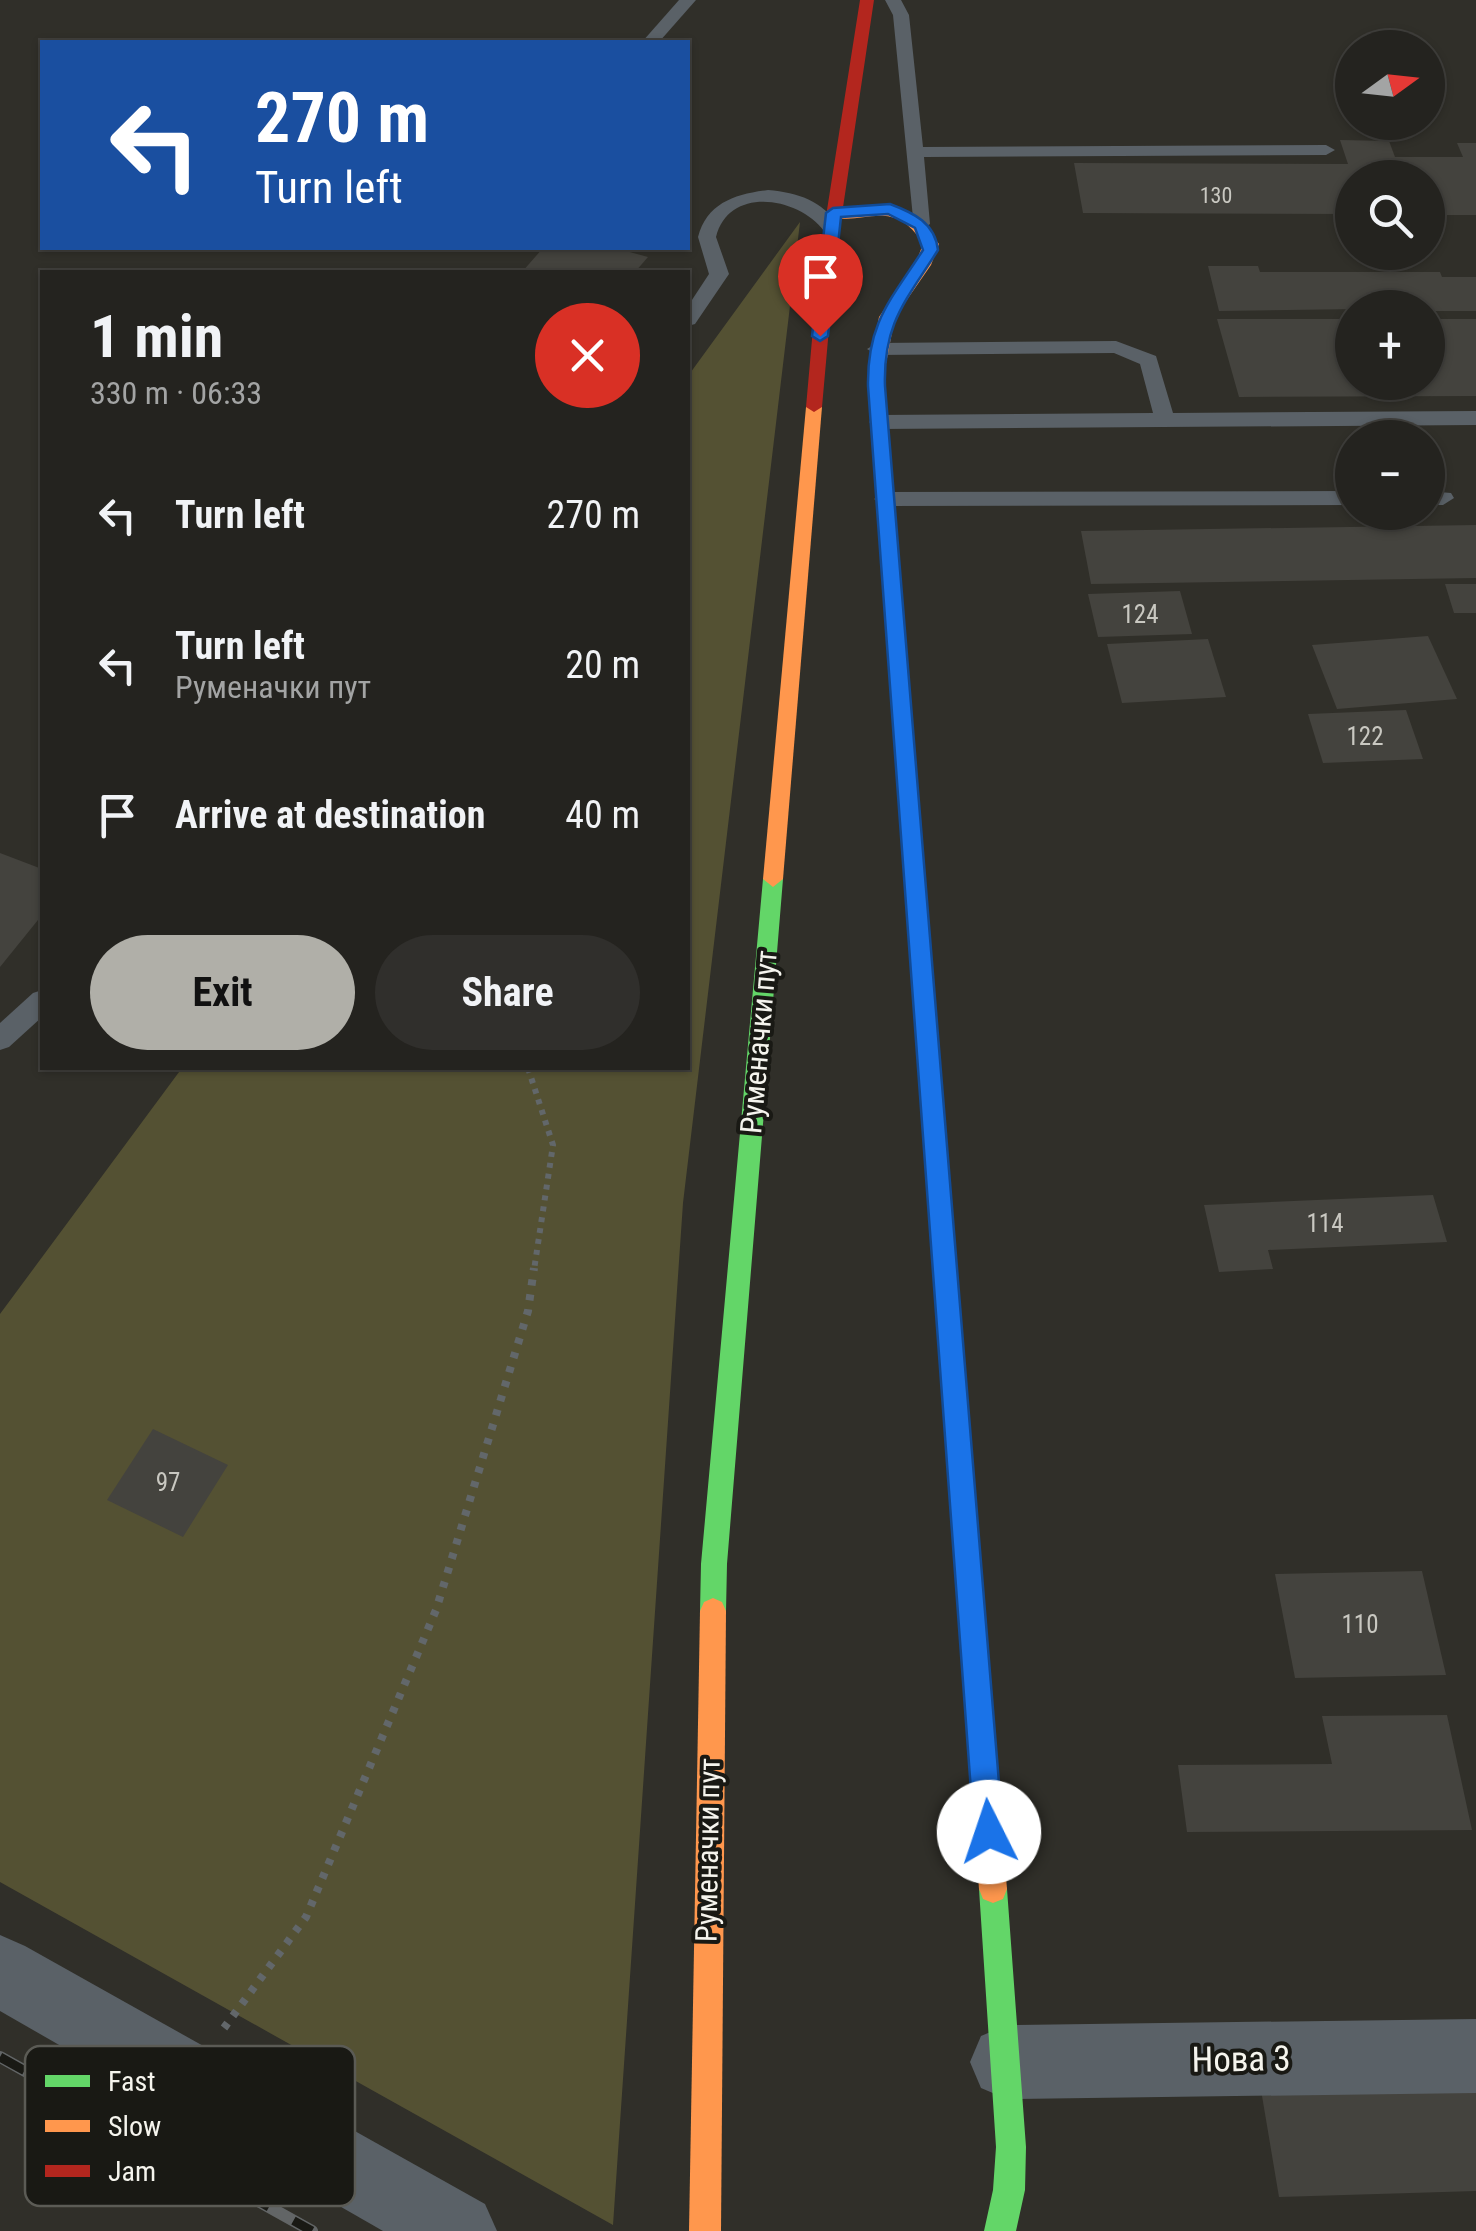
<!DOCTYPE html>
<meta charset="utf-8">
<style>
body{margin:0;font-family:"Roboto Condensed",sans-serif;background:#302f2c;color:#f1f3f6;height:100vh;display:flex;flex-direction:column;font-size:38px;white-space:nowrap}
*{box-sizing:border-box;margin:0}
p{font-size:32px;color:#a3a4a4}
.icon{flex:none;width:55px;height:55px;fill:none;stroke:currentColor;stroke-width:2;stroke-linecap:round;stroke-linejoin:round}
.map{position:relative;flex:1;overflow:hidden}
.drawer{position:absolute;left:40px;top:270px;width:650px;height:800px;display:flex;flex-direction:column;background:#24231f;border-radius:0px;box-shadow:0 2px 8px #0004,0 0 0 2px #41403d}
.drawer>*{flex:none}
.banner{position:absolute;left:40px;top:40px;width:650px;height:210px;border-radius:0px;box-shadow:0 2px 8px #0004,0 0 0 2px #41403d;background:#1a4fa0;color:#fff;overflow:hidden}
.needle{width:65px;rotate:75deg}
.controls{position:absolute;left:1335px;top:30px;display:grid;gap:20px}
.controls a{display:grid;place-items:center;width:110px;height:110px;border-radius:50%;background:#24231f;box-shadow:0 2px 8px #0004,0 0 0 2px #41403d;font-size:50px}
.pin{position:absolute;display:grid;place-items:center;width:85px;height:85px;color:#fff;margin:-102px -42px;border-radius:50% 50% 50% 0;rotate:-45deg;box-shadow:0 0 10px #0007}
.pin .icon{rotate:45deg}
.me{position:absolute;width:110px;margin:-55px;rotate:356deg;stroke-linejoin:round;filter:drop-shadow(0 0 8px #0008)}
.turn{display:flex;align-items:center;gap:35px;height:210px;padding:0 50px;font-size:45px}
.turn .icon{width:130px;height:130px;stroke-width:2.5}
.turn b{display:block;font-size:70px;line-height:85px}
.round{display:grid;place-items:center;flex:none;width:105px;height:105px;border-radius:52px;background:#302f2c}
.head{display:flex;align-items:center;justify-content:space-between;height:170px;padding:0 50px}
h1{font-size:60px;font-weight:700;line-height:75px}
.primary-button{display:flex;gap:20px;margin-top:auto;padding:20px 50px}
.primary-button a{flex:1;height:115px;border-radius:60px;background:#b0afa8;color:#111;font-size:40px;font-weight:700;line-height:115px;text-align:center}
.primary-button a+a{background:#302f2c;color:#f1f3f6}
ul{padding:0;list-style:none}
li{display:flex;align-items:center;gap:30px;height:150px;padding:0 50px}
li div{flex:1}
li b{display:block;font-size:38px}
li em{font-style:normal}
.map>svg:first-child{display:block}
.green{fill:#545133}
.building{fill:#44433e}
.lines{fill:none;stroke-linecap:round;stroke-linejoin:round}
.path-far1{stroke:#62676a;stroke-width:6;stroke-dasharray:5 6;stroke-linecap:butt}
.path{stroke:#62676a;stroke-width:8;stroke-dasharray:6 9;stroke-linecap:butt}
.lane{fill:#5a6167;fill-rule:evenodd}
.street{fill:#5a6167;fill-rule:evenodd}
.fast{fill:#63d668;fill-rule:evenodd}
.slow{fill:#ff974d;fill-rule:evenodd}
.jam{fill:#b3261e;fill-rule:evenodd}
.rail-casing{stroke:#626566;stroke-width:12}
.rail{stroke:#191914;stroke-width:9;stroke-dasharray:28;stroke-linecap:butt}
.route{fill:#1a73e8;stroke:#114b97;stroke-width:2.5}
.labels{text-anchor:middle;stroke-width:8;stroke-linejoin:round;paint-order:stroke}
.far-number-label{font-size:22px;fill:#c9c8c1}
.number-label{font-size:25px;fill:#c9c8c1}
.street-label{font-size:30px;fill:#f5f4ed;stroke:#191914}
.near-street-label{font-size:35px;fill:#f5f4ed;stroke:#191914}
.key{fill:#191914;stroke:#5b5b55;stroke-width:2.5}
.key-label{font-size:28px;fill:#f5f4ed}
</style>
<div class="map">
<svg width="1476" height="2231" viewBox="0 0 1476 2231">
<rect width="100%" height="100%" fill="#302f29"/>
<polygon class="green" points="800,222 683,1203 613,2225 0,1882 0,1314 182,1068 688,1068 688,376"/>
<g class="building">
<polygon points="1340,140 1389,141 1395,157 1463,157 1457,143 1476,143 1476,215 1428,215 1428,178 1352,178 1352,214 1083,213 1074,163 1348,164"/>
<polygon points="543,248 615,248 648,257 635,272 522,272"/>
<polygon points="1208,266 1258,266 1260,272 1440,272 1442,277 1476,277 1476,311 1428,311 1428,308 1219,311"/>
<polygon points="1217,319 1352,319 1352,382 1428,382 1428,319 1476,319 1476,396 1239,397"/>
<polygon points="1476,525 1476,578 1091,584 1081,531"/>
<polygon points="1445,584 1476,584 1476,613 1454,613"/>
<polygon points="1180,591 1192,634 1098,637 1088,594"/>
<polygon points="1428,636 1457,699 1337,709 1312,645"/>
<polygon points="1208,639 1226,697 1122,703 1107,644"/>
<polygon points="1406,710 1423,759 1323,763 1308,714"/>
<polygon points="0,853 42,869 42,915 0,967"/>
<polygon points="1433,1195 1447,1242 1268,1250 1273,1269 1219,1272 1204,1205"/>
<polygon points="153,1429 228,1465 183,1537 107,1500"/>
<polygon points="1422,1571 1446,1675 1295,1678 1275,1574"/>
<polygon points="1447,1715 1472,1830 1187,1832 1178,1765 1332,1764 1322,1716"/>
<polygon points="1476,2077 1476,2191 1279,2197 1260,2084"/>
</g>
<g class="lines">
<polyline class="path-far1" points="528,1068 553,1145 534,1270"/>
<polyline class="path" points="224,2028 306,1917 436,1610 528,1311 534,1268"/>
<g class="lane">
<polygon points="679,0 696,0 659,42 642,42"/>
<polygon points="885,0 901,0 909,15 923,147 1326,145 1335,150 1326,155 924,157 930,224 921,230 914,228 893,15"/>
<path d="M768,190C799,193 821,200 840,227L831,233L824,231C799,197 729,185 716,237L729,274L695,324L688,326V306L709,274L698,237C707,203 735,194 768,190Z"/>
<polygon points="1116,341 1156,356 1173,413 1476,411 1476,425 879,429 869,422 879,415 1153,413 1140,364 1114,353 877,355 867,349 877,343"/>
<polygon points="1352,491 1352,505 885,506 874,499 885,492"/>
<polygon points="1428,491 1451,493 1454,498 1443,505 1428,505"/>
<polygon points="42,990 42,1017 9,1047 0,1050 0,1023 33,993"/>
</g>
<g class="street">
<polygon points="0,1935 25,1946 485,2204 497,2231 383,2231 0,2011"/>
<polygon points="1476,2019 1476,2093 1007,2099 981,2088 970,2062 981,2036 1007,2025"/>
</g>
<g class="fast">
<polygon points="910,811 920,819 967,1395 964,1403 955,1407 946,1403 943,1395 900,819"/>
<polygon points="773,871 783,879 727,1564 726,1611 722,1620 713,1624 704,1620 700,1611 701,1564 763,879"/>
<polygon points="993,1875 1003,1879 1007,1889 1026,2147 1025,2190 1016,2231 984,2231 993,2190 996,2147 979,1889 983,1879"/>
</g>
<g class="slow">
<path d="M876,206L918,218L939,244L931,265L895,317L884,374L920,819L910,827L900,819L868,374L879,317L915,265L923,244C891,191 856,233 825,213L833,208Z"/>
<polygon points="814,402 822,407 783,879 773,887 763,879 806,407"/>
<polygon points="955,1383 964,1387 967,1395 1007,1889 1003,1899 993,1903 983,1899 979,1889 943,1395 946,1387"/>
<polygon points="713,1598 722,1602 726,1611 721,2231 689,2231 700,1611 704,1602"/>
</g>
<polygon class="jam" points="860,0 874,0 835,261 822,407 814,412 806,407 819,261"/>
<g class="rail-casing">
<polyline id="rail" points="0,2057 312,2231"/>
</g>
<use href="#rail" class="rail"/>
</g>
<path class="route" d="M890,204C914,213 935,223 938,250C906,301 883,323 885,386L1003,1832L999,1842L989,1846L979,1842L974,1832L868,386C867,323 890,301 923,250L915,228L888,214L841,217L828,336L820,341L812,336L826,213L833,208Z"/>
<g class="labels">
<g class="far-number-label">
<text x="1216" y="203">130</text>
</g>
<g class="number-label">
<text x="1140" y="623">124</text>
<text x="1365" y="745">122</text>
<text x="1325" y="1232">114</text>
<text x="168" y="1491">97</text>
<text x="1360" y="1633">110</text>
</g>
<g class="street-label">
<text transform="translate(759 1042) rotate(-85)" y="10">Руменачки пут</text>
<text transform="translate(708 1850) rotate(-89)" y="10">Руменачки пут</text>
</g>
<g class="near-street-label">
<text transform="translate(1241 2059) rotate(-1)" y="12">Нова 3</text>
</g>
</g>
<rect x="25" y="2046" width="330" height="160" rx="15" class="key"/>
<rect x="45" y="2075" width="45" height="12" fill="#63d668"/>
<rect x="45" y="2120" width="45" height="12" fill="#ff974d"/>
<rect x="45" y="2165" width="45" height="12" fill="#b3261e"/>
<g class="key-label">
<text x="108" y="2091">Fast</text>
<text x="108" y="2136">Slow</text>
<text x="108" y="2181">Jam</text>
</g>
</svg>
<div class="controls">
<a><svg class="needle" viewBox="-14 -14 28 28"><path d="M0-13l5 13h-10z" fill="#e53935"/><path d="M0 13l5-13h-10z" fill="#a3a4a4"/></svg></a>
<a><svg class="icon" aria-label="search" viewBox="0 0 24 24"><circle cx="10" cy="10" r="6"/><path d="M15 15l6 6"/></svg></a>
<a>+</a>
<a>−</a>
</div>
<div class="pin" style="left:820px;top:336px;background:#d93025"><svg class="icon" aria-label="arrive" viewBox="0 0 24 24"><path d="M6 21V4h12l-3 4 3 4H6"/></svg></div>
<svg class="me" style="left:989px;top:1832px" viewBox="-20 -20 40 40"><circle r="19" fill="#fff"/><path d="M0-13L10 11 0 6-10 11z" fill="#1a73e8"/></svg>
<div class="banner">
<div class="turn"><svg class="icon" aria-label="left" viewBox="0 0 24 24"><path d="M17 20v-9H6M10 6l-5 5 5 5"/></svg><div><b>270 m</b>Turn left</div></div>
</div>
<section class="drawer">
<div class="head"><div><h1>1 min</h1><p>330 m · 06:33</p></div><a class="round" style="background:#d93025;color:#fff"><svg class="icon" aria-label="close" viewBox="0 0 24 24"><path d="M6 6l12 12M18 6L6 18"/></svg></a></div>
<ul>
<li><svg class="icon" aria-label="left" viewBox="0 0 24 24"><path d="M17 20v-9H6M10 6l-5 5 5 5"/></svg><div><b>Turn left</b></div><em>270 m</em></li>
<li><svg class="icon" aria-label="left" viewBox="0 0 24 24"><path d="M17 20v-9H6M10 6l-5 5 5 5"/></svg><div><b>Turn left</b><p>Руменачки пут</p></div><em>20 m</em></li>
<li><svg class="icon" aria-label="arrive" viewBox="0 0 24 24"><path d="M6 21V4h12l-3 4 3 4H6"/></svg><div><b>Arrive at destination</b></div><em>40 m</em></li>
</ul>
<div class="primary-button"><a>Exit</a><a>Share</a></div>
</section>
</div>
